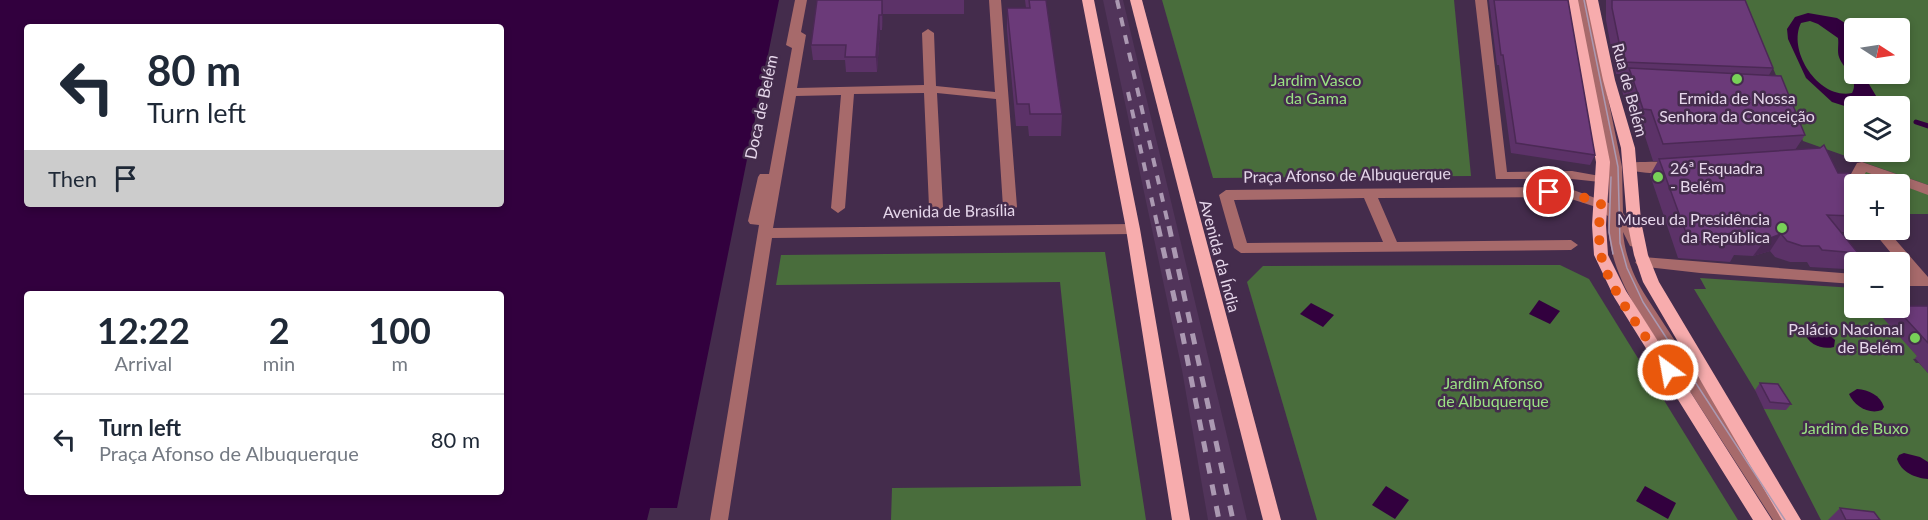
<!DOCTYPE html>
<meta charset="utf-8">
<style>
body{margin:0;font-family:Lato,sans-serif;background:#f6f6f7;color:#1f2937;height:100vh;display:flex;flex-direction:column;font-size:22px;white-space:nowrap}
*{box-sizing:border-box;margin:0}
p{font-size:20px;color:#747a83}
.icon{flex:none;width:33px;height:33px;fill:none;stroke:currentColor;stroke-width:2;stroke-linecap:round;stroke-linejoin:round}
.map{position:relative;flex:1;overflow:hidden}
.panel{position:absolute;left:24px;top:291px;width:480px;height:204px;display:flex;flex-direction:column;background:#fff;border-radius:6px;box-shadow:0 3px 9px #0003}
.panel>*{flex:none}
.guide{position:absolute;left:24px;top:24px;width:480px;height:183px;border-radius:6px;box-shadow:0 3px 9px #0003;background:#fff;color:#1f2937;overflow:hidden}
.needle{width:39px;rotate:102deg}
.fabs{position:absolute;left:1844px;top:18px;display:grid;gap:12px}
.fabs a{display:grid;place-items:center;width:66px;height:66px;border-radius:6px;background:#fff;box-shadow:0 3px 9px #0003;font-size:30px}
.pin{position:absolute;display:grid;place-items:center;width:51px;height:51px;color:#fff;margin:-26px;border:3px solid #fff;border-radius:50%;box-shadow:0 2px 6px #0007}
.me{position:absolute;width:66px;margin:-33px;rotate:328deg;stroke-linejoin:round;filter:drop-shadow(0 0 4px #0008)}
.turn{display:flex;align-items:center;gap:21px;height:126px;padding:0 24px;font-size:27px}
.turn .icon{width:78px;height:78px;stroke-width:2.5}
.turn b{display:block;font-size:42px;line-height:51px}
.then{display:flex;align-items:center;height:57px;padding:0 24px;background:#0003;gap:12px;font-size:22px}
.eta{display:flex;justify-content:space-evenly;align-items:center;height:102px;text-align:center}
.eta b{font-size:36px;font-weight:700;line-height:42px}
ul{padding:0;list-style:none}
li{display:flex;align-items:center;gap:18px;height:90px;padding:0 24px;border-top:2px solid #e0e1e3}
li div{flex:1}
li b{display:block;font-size:22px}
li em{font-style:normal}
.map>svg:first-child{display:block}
.built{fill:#51345a}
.green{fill:#496d3c;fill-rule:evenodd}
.water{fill:#32003e;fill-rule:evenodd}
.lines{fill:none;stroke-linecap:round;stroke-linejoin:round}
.stream{stroke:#32003e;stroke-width:5}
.minor{fill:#a76a6b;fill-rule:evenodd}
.major{fill:#f7acad;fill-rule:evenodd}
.tram{stroke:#ab99b2;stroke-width:1.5}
.rail-far1{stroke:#ab99b2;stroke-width:4;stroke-dasharray:9 9;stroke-linecap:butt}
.rail{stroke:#ab99b2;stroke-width:5;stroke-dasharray:11 11;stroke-linecap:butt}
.wall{fill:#5c3268}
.shaded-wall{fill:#4b2955}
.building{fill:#6b3a79;stroke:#4b2955;stroke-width:1.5}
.route{stroke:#ea580c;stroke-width:10;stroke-dasharray:0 18}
.poi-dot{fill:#78d158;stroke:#442c4c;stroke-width:2}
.labels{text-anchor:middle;stroke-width:5;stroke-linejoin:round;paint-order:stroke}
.park-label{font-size:16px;fill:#9ae183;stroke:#442c4c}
.street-label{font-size:16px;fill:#e6d7eb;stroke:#442c4c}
.poi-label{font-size:16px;fill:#e6d7eb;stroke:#442c4c;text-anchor:end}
</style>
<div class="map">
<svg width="1928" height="520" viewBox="0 0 1928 520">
<rect width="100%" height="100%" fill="#442c4c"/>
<polygon class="built" points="1103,0 1123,0 1247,520 1208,520 1182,370"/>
<g class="green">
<polygon points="1162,0 1454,0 1471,176 1213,178"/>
<path d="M1745,0H1928V185L1803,141ZM1854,28H1899V74H1854ZM1854,106H1899V152H1854Z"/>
<polygon points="1866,169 1928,193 1928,214 1899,214 1899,184 1858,184"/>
<polygon points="1105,252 1146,520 891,520 892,488 1081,486 1060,282 776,285 781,255"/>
<polygon points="1560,265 1589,279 1738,520 1317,520 1247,282 1263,266"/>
<polygon points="1700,278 1854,288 1854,308 1875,308 1919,358 1913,359 1916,363 1919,363 1928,373 1928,520 1821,520 1764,409 1785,409 1755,390 1694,289 1706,289"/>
</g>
<g class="water">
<path d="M0,0H779L677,508H650L647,520H0ZM27,27H501V204H27ZM27,294H501V492H27Z"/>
<path d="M1808,13L1837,18L1853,28L1854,74H1863L1882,106H1854V109L1832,102L1806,78L1788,39L1787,29L1795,17ZM1810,21L1818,24L1838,38C1839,44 1837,51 1839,57C1843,69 1860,79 1852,93C1819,100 1787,51 1801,23Z"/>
<polygon points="1539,300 1560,311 1550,324 1529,314"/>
<polygon points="1311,303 1334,315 1323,327 1300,314"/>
<path d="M1811,328L1825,331L1835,340L1834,347C1822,350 1809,345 1804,332Z"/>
<path d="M1857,389C1869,390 1880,395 1884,407L1882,410C1869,415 1854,406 1849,394Z"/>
<path d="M1904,453L1920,457L1928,462V479C1915,478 1901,472 1897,459L1899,455Z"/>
<polygon points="1386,486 1409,500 1395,519 1372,505"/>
<polygon points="1645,486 1676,503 1668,519 1636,501"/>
</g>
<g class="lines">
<polyline class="stream" points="1916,122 1928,126"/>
<g class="minor">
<polygon points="795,0 807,0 801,32 806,35 797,88 924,85 922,33 928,29 934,33 936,86 995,92 989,0 1001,0 1017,207 1010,212 1003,207 996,99 937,93 943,207 936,212 929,207 924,93 854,94 845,208 838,213 831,208 841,95 796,96 773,228 1133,224 1140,229 1133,234 772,238 728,520 710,520 759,225 750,224 748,221 758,177 760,174 769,174 792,48 786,45"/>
<polygon points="1475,0 1487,0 1507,172 1572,171 1600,176 1602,179 1600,182 1572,179 1496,179"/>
<path d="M1576,0H1588L1622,167L1623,213L1642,242L1635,247L1630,246L1623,232C1625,256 1634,278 1647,298L1792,520H1773L1635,306C1619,278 1607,249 1608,216L1593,206L1565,197L1378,198L1397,242L1571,240L1578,245L1571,250L1241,253L1234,248L1219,195L1226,190L1565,187L1609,203L1608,167ZM1364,198L1383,242L1247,243L1234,200Z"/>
<path d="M1630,162C1642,163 1672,159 1679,166C1668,177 1639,173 1625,169L1623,166Z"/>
<polygon points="1862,162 1928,185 1928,195 1866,172 1859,184 1854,184 1854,207 1849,205 1840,194 1857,163"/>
<polygon points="1872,230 1887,230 1928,277 1928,286 1899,286 1899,276 1910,276"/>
<polygon points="1643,257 1854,274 1854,284 1700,273 1638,266 1635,262"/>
</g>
<g class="major">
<polygon points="1082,0 1094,0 1140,229 1190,520 1172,520 1126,229"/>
<polygon points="1130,0 1142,0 1281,520 1263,520"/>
<polygon points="1566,0 1578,0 1610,162 1606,225 1608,255 1626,291 1772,520 1753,520 1614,297 1594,255 1592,225 1596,162"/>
<polygon points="1586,0 1598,0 1615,80 1635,148 1641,221 1648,255 1659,282 1801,520 1782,520 1643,282 1634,255 1627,221 1621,148 1603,80"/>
</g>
<g class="tram">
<polyline points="1584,0 1618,167 1620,243 1627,268 1643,302 1785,520"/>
<polyline points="1611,177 1609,232 1613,254"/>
</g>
<g class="rail-far1">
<polyline points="1117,0 1169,228"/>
<polyline points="1128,92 1158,228"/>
</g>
<g class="rail">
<polyline points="1158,226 1183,337 1219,520"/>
<polyline points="1169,226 1233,520"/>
</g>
</g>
<g class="wall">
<polygon points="817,0 964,0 964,14 883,14 882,30 880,30 877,72 846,72 845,60 813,60 811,45"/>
<polygon points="1025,0 1046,0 1062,114 1061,136 1029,136 1028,126 1016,126 1007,30 1007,8 1026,8"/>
<polygon points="1489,0 1568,0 1595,155 1590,165 1511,153 1499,65 1497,65"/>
<polygon points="1606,0 1745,0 1773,68 1769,75 1805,135 1795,150 1850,179 1854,184 1854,229 1851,232 1841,232 1858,253 1845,269 1810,267 1807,262 1790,262 1775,257 1770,251 1753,256 1734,255 1730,262 1678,258 1650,175 1658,161 1653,161 1642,127 1634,126 1620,85 1626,74 1616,74 1606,20"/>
<polygon points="1928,306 1928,373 1915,358 1917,356 1883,318 1892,308"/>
<polygon points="1760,383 1791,404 1786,410 1764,409 1755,390"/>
<polygon points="1840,508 1880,520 1828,520"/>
</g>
<g class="shaded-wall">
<polygon points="882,0 883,14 882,30"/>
<polygon points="879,15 880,30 877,72 876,57"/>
<polygon points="1781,234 1770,251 1753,256 1765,240"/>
</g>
<g class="building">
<polygon points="817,0 882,0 882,15 879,15 876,57 845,57 846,45 811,45"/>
<polygon points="1029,0 1046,0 1062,114 1030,114 1029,104 1017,104 1007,8 1030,8"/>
<polygon points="1494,0 1568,0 1595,155 1516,143 1503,55 1501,55"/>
<polygon points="1612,0 1745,0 1773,68 1623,62 1612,8"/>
<polygon points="1629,68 1781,76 1805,135 1663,144 1651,110 1643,109"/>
<polygon points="1824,145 1838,173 1849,173 1850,179 1855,184 1854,216 1827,215 1858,253 1822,250 1819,246 1802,246 1787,241 1781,234 1765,240 1738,238 1741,245 1689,241 1659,159 1820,148"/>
<polygon points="1899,306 1928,306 1928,343 1896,308 1899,308"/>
<polygon points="1760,383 1778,384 1791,404 1770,402"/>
<polygon points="1840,508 1874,512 1880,520 1846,520"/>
</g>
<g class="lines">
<path class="route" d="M1549,192L1577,195L1601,204C1599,221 1598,238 1601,255C1609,291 1648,338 1668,370"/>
</g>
<g class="poi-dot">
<circle cx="1737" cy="79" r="6"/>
<circle cx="1658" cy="177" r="6"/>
<circle cx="1782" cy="228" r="6"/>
<circle cx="1915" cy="338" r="6"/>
</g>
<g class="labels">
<g class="park-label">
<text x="1316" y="86">Jardim Vasco<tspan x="1316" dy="18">da Gama</tspan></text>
<text x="1493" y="389">Jardim Afonso<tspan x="1493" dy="18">de Albuquerque</tspan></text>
<text x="1855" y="434">Jardim de Buxo</text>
</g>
<g class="street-label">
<text transform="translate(1630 90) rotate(75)" y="6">Rua de Belém</text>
<text transform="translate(761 107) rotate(-78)" y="6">Doca de Belém</text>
<text transform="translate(1347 175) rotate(-1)" y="6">Praça Afonso de Albuquerque</text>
<text transform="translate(949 211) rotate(-1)" y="6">Avenida de Brasília</text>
<text transform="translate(1220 256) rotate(75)" y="6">Avenida da Índia</text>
</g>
<g class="poi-label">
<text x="1737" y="104" text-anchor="middle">Ermida de Nossa<tspan x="1737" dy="18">Senhora da Conceição</tspan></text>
<text x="1670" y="174" text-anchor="start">26ª Esquadra<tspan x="1670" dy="18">- Belém</tspan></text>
<text x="1770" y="225">Museu da Presidência<tspan x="1770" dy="18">da República</tspan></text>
<text x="1903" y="335">Palácio Nacional<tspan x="1903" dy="18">de Belém</tspan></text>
</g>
</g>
</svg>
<div class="fabs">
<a><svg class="needle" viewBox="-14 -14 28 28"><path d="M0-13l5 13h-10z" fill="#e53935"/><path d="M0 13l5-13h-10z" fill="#747a83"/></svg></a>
<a><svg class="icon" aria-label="layers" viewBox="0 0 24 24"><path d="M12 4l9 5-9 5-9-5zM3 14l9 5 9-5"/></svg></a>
<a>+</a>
<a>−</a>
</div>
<div class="pin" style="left:1549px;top:192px;background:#d93025"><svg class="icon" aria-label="arrive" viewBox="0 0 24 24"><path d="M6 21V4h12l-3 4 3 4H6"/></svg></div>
<svg class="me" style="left:1668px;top:370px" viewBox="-20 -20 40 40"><circle r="17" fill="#ea580c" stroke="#fff" stroke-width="3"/><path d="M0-11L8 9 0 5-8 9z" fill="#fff"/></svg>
<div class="guide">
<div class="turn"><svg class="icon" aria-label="left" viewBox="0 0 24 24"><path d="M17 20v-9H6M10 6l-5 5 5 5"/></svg><div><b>80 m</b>Turn left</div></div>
<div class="then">Then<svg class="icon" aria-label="arrive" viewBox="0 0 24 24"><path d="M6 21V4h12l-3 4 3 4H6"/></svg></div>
</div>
<section class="panel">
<div class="eta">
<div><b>12:22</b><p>Arrival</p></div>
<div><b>2</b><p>min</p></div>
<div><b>100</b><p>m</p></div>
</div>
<ul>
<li><svg class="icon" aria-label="left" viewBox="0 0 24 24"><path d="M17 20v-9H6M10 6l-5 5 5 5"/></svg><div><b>Turn left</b><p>Praça Afonso de Albuquerque</p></div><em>80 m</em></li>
</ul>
</section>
</div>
